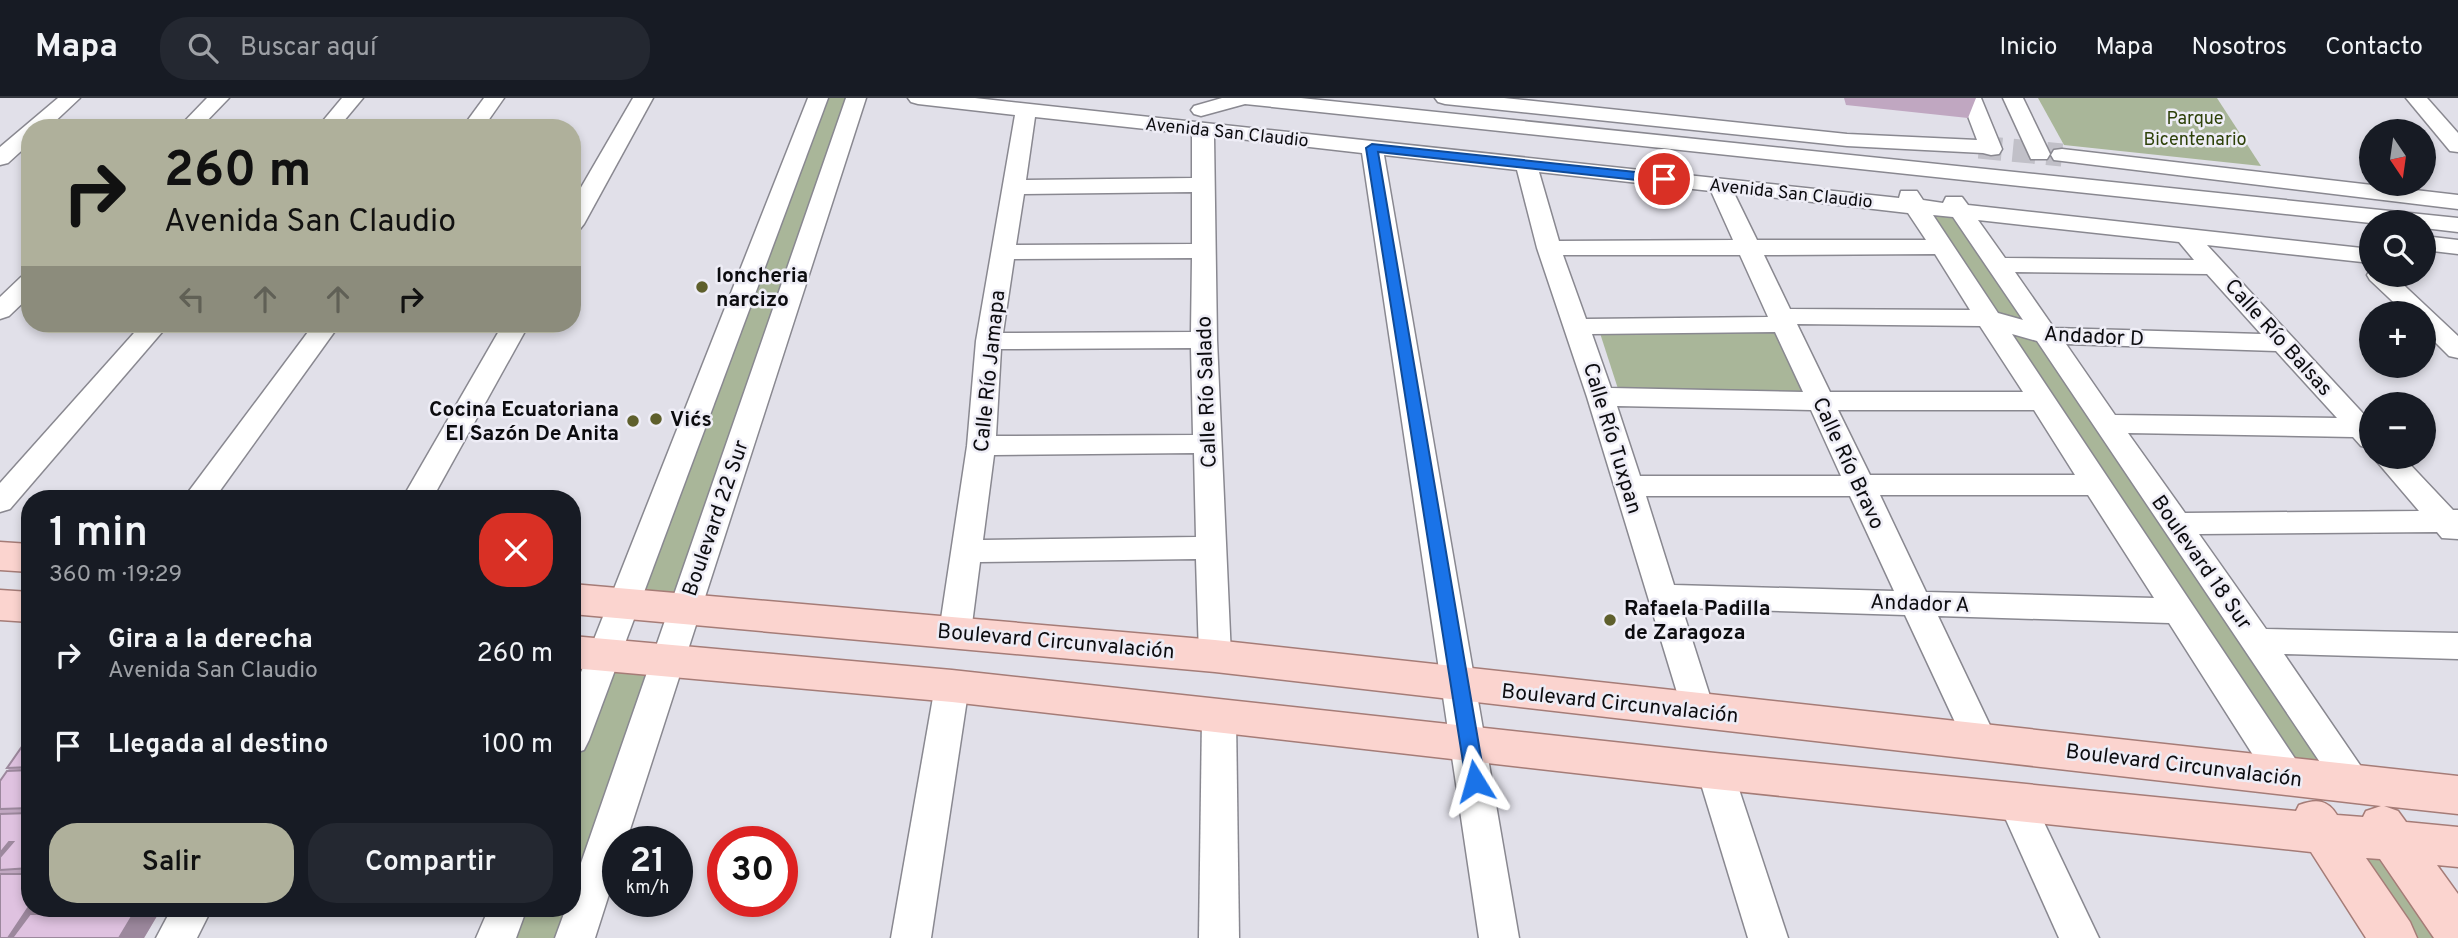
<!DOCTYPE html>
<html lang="es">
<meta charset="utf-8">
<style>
body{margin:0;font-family:Overpass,sans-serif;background:#242831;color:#f1f3f6;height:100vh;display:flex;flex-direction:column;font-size:26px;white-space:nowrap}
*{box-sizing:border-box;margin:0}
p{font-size:23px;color:#9ea1a6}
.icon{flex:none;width:38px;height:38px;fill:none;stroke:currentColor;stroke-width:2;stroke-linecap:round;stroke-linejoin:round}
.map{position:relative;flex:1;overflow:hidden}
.sheet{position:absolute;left:21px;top:392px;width:560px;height:427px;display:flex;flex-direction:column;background:#171b24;border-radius:28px;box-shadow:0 4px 10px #0003}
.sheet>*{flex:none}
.banner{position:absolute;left:21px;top:21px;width:560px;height:214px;border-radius:28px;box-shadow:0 4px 10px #0003;background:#afb09b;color:#111;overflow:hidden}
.needle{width:46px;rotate:167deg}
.fabs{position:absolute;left:2359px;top:21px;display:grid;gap:14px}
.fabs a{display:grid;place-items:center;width:77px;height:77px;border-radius:50%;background:#171b24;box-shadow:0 4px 10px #0003;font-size:35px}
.speed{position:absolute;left:602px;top:728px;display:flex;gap:14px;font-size:35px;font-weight:700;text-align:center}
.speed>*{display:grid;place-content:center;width:91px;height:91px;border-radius:50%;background:#171b24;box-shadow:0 4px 10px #0003;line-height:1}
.speed small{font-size:18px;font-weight:400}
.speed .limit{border:10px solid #d22;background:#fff;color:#111}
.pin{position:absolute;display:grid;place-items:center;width:60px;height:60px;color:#fff;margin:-30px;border:4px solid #fff;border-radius:50%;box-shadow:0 2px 7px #0007}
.me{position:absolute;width:77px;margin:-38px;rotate:352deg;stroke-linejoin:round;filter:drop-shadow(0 0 5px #0008)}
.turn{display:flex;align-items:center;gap:24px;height:147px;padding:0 28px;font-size:32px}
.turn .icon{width:91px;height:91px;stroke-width:2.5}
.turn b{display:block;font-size:49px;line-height:60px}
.lanes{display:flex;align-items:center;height:66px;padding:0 28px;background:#0003;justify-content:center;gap:35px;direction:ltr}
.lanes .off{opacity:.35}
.round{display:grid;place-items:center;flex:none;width:74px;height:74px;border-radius:28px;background:#242831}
.head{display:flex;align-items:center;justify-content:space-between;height:119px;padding:0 28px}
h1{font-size:42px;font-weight:600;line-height:52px}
.primary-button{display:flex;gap:14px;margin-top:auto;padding:14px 28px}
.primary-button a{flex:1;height:80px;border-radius:28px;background:#afb09b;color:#111;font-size:28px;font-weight:600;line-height:80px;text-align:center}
.primary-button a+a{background:#242831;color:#f1f3f6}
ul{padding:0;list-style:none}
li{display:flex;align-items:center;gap:21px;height:91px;padding:0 28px}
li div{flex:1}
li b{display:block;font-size:26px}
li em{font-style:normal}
header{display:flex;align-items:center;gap:42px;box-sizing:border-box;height:98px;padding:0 35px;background:#171b24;border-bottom:2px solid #363941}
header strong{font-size:33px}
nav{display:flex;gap:38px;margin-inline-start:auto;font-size:24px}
.search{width:490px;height:63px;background:#242831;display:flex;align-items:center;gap:18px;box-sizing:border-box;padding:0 24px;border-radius:28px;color:#9ea1a6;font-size:26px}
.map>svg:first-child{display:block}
.green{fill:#a9b699}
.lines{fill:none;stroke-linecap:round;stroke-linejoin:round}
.minor-tunnel{stroke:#c1c0c8;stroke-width:23;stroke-dasharray:23 11;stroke-linecap:butt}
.minor-casing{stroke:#898890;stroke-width:3}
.major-casing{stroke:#a57c77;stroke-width:3}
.minor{fill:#fff;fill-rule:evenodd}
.major{fill:#fbd4cf;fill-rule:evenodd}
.wall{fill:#c0a7c1}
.shaded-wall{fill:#9c889d}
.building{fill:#dfc2e0;stroke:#9c889d;stroke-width:2}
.route{fill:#1a73e8;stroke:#114b97;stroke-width:2}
.poi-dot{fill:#5e5f2c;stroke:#eeedf6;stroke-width:2.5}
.labels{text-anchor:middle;stroke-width:5;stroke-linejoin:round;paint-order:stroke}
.far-park-label{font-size:18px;fill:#2d4108;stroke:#eeedf6}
.far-street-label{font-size:18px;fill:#0c0c0f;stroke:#eeedf6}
.poi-label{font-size:21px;font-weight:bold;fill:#0c0c0f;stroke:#eeedf6;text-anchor:start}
.street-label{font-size:21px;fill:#0c0c0f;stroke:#eeedf6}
</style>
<header>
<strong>Mapa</strong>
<div class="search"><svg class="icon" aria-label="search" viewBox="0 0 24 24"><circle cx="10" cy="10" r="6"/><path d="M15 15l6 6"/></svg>Buscar aquí</div>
<nav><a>Inicio</a><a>Mapa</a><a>Nosotros</a><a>Contacto</a></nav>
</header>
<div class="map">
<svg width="2458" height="840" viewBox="0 0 2458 840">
<rect width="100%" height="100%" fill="#e1e0e9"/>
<g class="green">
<polygon points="818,0 855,0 678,519 620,513"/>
<polygon points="2038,0 2217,0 2261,68 2064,47"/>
<polygon points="1915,109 1960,113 2352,680 2280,673"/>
<polygon points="1598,229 1775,229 1807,298 1620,297"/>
<polygon points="604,554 664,561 572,840 495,840 506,810 572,810 572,638"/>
<polygon points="2327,744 2401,752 2458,840 2390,840"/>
</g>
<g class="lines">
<polyline class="minor-tunnel" points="1979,49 2062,57"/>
<g class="minor-casing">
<g id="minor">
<polygon points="58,0 80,0 48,30 30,30 30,45 8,65 0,67 0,49"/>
<polygon points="207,0 229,0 200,30 178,30"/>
<polygon points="342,0 363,0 338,30 317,30"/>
<polygon points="484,0 504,0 483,30 462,30"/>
<polygon points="633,0 653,0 584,126 580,131 572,133 572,105"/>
<polygon points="808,0 828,0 589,642 584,652 572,656 572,597"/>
<polygon points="846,0 866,0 626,744 618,744 618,768 595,840 555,840 566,810 572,810 572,791"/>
<path d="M908,0H975L1899,100L1901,93H1917L1923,102L1943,105L1946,99H1962L1968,107L2371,151V165L2207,147L2371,324V350L2361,348L2353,339L2128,335L2185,415L2419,413L2373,359H2403L2453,412H2458V441L2442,440L2437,434L2199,436L2266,531L2458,535V561L2284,556L2373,686L2368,697L2355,701L2342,697L2037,243L2012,236L2300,668L2305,679L2300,690L2287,694L2274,690L2169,525L1938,518L1997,642L1992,652L1980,656L1968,652L1905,517L1682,510L1715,614L1710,624L1698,628L1686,624L1587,299L1537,150L1517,72L1384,57L1519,840H1479L1362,55L1214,38L1217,242L1231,558L1227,567L1215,571L1203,567L1199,558L1196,461L980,464L971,534L966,543L955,546L944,543L939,534L967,348L976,243L1015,17L918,6L911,4ZM1035,19L1192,36V80L1026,82ZM1539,74L1711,93L1733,142L1559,143ZM1192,94V146L1016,147L1024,96ZM1734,95L1908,115L1926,142H1757ZM1933,117L1953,119L2023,222L1998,215ZM1978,122L2179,144L2194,162L2005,160ZM1935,156L1970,212L1790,211L1764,157ZM1563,157H1740L1768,219L1586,221ZM1192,160L1191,234L1003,235L1014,161ZM2015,174L2207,176L2261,236L2054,230ZM1797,226L1980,228L2023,294H1830ZM1775,234L1803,294L1611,290L1592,236ZM2066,246L2276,253L2337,320L2115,317ZM1191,250L1193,337L996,338L1001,251ZM1617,308L1811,312L1841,378H1640ZM1838,312H2034L2075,377H1870ZM1194,355L1196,439L983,442L994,357ZM1880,397H2088L2154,500L1926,494ZM1646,398H1850L1894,493L1674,487Z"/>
<polygon points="1222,0 1301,0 2458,120 2458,134 2424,130 2424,124 2371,125 1245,6 1201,18 1194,16 1191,12 1194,8"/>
<polygon points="1435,0 1504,0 1847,36 1977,42 1961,0 1981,0 2002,51 1999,56 1991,57 1983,55 1847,48 1445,6 1438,4"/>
<polygon points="2003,0 2023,0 2050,56 2047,61 2031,61"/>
<polygon points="2406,0 2427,0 2458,35 2458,54 2450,53"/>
<polygon points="2062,51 2458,97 2458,111 2054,62 2051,57 2054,52"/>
<polygon points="2424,138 2458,142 2458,156 2424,152"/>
<polygon points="2370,172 2371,177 2393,177 2458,238 2458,260 2449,258 2424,233 2424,215 2405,215 2370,182 2367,177"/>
<polygon points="30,177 30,198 9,218 0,221 0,199 21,179"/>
<polygon points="142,226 169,226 10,411 0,414 0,385"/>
<polygon points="314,226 340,226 214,401 183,401"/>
<polygon points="503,226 529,226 432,401 402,401"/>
<polygon points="952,575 964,579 969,588 931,840 891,840 935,588 940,579"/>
<polygon points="1219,605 1231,609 1236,619 1239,840 1199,840 1202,619 1207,609"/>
<polygon points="1715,658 1728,662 1733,673 1788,840 1748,840 1697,673 1702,662"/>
<polygon points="2016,689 2029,693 2099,840 2059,840 1998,704 2003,693"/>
<polygon points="172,810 212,810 197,840 156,840"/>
<polygon points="489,810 527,810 516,840 476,840"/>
</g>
</g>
<g class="major-casing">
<g id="major">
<polygon points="0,444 30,446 30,474 0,472"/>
<path d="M572,486L1215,542L2458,678V716L2384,708L2398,713L2406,724L2458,729V769L2437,767L2458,796V840H2434L2380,761L2366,760L2410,824L2417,840H2366L2311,754L1715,691L952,604L572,570V538L952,572L1715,655L2296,713L2299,707C2316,701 2327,701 2337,717L2363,719L2366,713L2381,708L1215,574L572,516Z"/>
<polygon points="0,492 30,494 30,524 0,522"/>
</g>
</g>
<use href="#minor" class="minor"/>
<use href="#major" class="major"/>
</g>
<g class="wall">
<polygon points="1844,0 1976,0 1968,20 1846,7"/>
<polygon points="30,637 30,810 148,810 157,818 144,840 0,840 0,683 10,673 7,670"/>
</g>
<g class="shaded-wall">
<polygon points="9,744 26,759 0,761 0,755"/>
<polygon points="30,807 30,810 51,810 53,812 36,840 8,840"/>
<polygon points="137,810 148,810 157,818 144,840 119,840"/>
</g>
<g class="building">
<polygon points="30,637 30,669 7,670"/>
<polygon points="30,672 30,710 0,711 0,683 7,673"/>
<polygon points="30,715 30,770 0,772 0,759 13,744 9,744 0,755 0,716"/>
<polygon points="0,776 30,776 30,807 8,840 0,840"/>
<polygon points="71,810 137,810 119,840 12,840 30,816 68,816"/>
</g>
<polygon class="route" points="1372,46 1664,77 1669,81 1664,85 1378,54 1485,683 1482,689 1475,691 1468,689 1466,683 1366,50"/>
<g class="poi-dot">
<circle cx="702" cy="189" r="7"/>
<circle cx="656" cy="321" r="7"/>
<circle cx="633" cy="323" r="7"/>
<circle cx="1610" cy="522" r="7"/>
</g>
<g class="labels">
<g class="far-park-label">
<text x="2195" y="26">Parque<tspan x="2195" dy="21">Bicentenario</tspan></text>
</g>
<g class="far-street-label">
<text transform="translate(1227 34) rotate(6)" y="6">Avenida San Claudio</text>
<text transform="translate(1791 95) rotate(6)" y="6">Avenida San Claudio</text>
</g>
<g class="poi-label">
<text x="716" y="184">loncheria<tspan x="716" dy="24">narcizo</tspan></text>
<text x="619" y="318" text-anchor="end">Cocina Ecuatoriana<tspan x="619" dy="24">El Sazón De Anita</tspan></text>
<text x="670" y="328">Vic´s</text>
<text x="1624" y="517">Rafaela Padilla<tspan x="1624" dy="24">de Zaragoza</tspan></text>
</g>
<g class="street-label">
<text transform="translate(2094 238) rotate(3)" y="7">Andador D</text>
<text transform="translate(2279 239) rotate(48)" y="7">Calle Río Balsas</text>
<text transform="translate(989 273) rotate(-84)" y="7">Calle Río Jamapa</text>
<text transform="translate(1206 294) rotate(-92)" y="7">Calle Río Salado</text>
<text transform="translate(1613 340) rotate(73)" y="7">Calle Río Tuxpan</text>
<text transform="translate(1849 365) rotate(65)" y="7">Calle Río Bravo</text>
<text transform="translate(715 420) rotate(-71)" y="7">Boulevard 22 Sur</text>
<text transform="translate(2202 464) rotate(55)" y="7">Boulevard 18 Sur</text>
<text transform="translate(1920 505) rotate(2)" y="7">Andador A</text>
<text transform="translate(1056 543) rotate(5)" y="7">Boulevard Circunvalación</text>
<text transform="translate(1620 605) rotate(6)" y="7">Boulevard Circunvalación</text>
<text transform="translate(2184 667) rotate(7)" y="7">Boulevard Circunvalación</text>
</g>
</g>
</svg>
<div class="fabs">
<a><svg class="needle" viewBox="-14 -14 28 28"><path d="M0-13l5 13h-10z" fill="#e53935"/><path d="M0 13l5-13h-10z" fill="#9ea1a6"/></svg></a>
<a><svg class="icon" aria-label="search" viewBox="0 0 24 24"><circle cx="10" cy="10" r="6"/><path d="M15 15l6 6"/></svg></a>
<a>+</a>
<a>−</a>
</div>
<div class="speed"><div>21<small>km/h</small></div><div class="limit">30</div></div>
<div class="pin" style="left:1664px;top:81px;background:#d93025"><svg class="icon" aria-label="arrive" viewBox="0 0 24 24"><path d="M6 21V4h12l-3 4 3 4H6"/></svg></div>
<svg class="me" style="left:1475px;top:683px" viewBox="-20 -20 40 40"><path d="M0-17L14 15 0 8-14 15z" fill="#1a73e8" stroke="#fff" stroke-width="4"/></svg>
<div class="banner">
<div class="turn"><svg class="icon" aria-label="right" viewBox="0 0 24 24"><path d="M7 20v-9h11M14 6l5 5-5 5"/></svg><div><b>260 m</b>Avenida San Claudio</div></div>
<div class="lanes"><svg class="icon off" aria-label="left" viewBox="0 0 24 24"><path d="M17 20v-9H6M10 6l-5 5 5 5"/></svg><svg class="icon off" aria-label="ahead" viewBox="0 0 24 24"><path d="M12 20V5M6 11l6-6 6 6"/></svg><svg class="icon off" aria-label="ahead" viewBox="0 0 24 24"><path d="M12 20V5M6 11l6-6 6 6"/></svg><svg class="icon" aria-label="right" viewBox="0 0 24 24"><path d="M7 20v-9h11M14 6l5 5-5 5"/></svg></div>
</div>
<section class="sheet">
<div class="head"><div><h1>1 min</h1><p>360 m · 19:29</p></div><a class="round" style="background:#d93025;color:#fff"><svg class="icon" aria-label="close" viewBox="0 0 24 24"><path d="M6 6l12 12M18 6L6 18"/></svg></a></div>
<ul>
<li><svg class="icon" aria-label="right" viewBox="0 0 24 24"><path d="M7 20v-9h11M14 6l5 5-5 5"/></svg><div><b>Gira a la derecha</b><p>Avenida San Claudio</p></div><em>260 m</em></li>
<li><svg class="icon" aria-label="arrive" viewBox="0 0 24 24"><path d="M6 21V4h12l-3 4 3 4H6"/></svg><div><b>Llegada al destino</b></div><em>100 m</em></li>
</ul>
<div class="primary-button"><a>Salir</a><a>Compartir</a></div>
</section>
</div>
